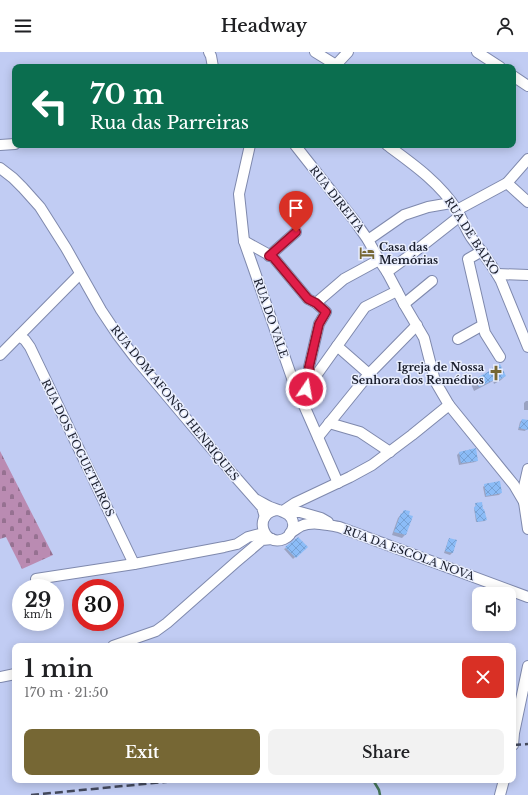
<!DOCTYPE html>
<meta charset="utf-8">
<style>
body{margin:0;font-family:"Libre Baskerville",serif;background:#f2f2f2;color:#202124;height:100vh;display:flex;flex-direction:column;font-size:15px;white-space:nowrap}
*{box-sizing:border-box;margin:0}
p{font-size:13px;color:#757577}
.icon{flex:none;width:22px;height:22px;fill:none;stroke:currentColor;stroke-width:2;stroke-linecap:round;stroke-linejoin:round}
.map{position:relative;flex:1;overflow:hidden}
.side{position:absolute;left:12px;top:591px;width:504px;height:140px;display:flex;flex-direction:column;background:#fff;border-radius:8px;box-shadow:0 2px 10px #0003}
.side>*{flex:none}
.top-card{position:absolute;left:12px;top:12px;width:504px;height:84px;border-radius:8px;box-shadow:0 2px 10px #0003;background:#0b6e4f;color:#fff;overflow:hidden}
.fabs{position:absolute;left:472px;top:535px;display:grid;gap:8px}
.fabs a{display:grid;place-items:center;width:44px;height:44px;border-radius:8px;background:#fff;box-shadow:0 2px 10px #0003;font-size:20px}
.speed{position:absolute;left:12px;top:527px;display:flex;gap:8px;font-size:20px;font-weight:700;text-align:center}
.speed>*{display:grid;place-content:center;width:52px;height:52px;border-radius:50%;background:#fff;box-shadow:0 2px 10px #0003;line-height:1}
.speed small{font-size:10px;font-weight:400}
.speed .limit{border:6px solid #d22;background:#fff;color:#111}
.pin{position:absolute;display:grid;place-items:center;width:34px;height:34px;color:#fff;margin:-41px -17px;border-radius:50% 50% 50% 0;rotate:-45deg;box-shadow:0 0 4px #0007}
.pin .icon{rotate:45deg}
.me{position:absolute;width:44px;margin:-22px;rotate:12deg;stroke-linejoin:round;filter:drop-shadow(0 0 3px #0008)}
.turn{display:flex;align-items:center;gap:14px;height:84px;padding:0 12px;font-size:18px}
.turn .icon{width:52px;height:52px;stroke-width:2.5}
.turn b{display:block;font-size:28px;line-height:34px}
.round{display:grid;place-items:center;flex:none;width:42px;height:42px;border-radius:8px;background:#f2f2f2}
.overview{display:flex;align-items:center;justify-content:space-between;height:68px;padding:0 12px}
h1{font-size:24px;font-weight:600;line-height:30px}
.primary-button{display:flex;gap:8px;margin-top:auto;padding:8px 12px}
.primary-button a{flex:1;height:46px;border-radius:8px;background:#766734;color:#fff;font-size:16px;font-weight:600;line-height:46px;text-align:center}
.primary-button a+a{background:#f2f2f2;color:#202124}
header{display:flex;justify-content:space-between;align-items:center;height:52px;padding:0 12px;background:#fff;font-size:18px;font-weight:600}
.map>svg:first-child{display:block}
.cemetery{fill:url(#cemetery-stones)}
.shadow{fill:#0003}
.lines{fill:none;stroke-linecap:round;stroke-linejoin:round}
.stream{stroke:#437357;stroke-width:2.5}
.building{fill:url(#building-cross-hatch)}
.minor-casing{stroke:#7f89ad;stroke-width:12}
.minor{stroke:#fff;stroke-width:10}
.rail{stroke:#43495d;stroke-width:2.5;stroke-dasharray:8 4;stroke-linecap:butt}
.route-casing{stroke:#92132f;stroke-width:10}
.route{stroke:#e11d48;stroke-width:7}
.labels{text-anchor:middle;stroke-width:3;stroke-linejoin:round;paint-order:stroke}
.street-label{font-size:11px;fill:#1a1e2c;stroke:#e9eefe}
.poi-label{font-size:11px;font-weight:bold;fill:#1a1e2c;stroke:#e9eefe;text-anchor:start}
</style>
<header><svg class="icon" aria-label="menu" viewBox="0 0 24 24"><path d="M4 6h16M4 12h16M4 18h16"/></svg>Headway<svg class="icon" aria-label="person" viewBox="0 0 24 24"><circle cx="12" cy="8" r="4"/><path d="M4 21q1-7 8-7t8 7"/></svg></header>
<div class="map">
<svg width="528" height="743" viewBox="0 0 528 743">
<defs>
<pattern id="cemetery-stones" width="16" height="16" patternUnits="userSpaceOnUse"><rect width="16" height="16" fill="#ba8bb2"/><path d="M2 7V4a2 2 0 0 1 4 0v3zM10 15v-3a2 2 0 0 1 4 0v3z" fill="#967191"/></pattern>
<pattern id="building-cross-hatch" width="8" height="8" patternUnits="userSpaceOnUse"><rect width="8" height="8" fill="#8bbcf7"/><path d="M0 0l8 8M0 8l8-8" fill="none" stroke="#77a1d4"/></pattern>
</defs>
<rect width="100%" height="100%" fill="#c1ccf3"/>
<polygon class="cemetery" points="0,399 53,503 22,517 6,485 0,487"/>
<g class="shadow">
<polygon points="493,316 505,324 501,328 494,332 493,329 474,339 471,332 475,328 488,321"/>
<polygon points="526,349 528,349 528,358 524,358 524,351"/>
<polygon points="522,368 528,369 528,375 525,379 518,378 520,370"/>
<polygon points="459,401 477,409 475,410 459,413 457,403"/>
<polygon points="485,433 501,441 499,443 485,445 483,435"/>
<polygon points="476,452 486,468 485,469 476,470 474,456 475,455"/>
<polygon points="404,459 405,483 402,486 392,483 398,466"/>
<polygon points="450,487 452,501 450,503 444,501 448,489"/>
<polygon points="306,495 293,507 284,497 286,496"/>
</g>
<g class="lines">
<polyline class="stream" points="373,728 379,738 380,743"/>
</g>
<g class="building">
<polygon points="500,312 506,324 499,328 498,326 479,335 475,327 493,317 492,316"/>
<polygon points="522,367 528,368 528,378 519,376"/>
<polygon points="476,396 478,409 461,411 459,400"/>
<polygon points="500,429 502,441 486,444 484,432"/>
<polygon points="482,450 483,457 484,457 487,468 477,470 474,455 476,454 475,451"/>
<polygon points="404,458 410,459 409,463 413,464 406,483 394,480 401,461 402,462"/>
<polygon points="298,485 308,495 296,506 285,495"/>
<polygon points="449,486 457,488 453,501 445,499"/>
</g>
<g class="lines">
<g class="minor-casing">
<g id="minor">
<polyline points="209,0 211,4 213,15"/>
<polyline points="315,0 336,13"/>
<polyline points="477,0 500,15"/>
<polyline points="334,15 348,0"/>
<polyline points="513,24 528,34"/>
<polyline points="0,93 15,92"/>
<polyline points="250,93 239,142 244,189 292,326 338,431"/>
<polyline points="295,93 354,168 368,188 379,208 387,220 404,252 424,286 435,329 449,353 514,433 524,450"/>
<path d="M387,93C413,112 440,131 457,158C463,168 466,179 473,188C483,201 493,214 501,229L528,295"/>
<polyline points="0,116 13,126 23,136 40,155 66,196 101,258 117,282 136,307 232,421 262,455 265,465"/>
<polyline points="507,131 528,150"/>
<polyline points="457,158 507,131 528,107"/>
<polyline points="368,188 404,163 428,155 451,151"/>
<polyline points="244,189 273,205 308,247 316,251 344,227 379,208"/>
<polyline points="482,199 468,207 485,281 500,305"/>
<polyline points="269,204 296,180"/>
<polyline points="387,220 413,201 460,164"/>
<polyline points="497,222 528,223"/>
<polyline points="404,252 432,229"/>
<polyline points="19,284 25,288 30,295 134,512"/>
<polyline points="458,287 483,273"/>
<polyline points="337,294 369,322"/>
<polyline points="0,303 80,222"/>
<polyline points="312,328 309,315 319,272 326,260 316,251"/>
<polyline points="300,346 365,255 397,239"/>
<polyline points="329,371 360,380 390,400"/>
<polyline points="318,385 369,322 417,273"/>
<polyline points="528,417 523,439 524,450 528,477"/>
<path d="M257,448C261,450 266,453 270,455C280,459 295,461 293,475C292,480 289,485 284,487C262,496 252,459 279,458"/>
<polyline points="283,459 295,451 350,425 372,413 412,383 449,353"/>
<polyline points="286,460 300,460 321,466 328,470"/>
<path d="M290,481C294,479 297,476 301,474C313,469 327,473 339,475L528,545"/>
<polyline points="36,527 134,512 224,495 237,492 248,485 264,481"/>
<polyline points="113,594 156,579 167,571 236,510 262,488 272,487"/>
<polyline points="0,625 15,622"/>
<polyline points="513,693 514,681 528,614"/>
<polyline points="500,743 504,728"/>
</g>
</g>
<use href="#minor" class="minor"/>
<g class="rail">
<polyline points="513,693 528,692"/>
<polyline points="31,743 185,728"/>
</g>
</g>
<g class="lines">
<g class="route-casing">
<polyline id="route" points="296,180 269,204 273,205 308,247 316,251 326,260 319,272 309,315 312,328 306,337"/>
</g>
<use href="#route" class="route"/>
</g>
<defs>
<g id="hotel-bare" transform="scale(1.2)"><path d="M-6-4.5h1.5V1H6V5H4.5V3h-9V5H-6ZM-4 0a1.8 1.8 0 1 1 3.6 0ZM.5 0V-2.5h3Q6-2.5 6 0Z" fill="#766734" stroke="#e9eefe" stroke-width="2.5" paint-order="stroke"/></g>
<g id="church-bare" transform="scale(1.2)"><path d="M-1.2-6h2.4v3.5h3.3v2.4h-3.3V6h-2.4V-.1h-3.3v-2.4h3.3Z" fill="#766734" stroke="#e9eefe" stroke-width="2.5" paint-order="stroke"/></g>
</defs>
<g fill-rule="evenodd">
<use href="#hotel-bare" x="367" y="201"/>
<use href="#church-bare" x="496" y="321"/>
</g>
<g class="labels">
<g class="street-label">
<text transform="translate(337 147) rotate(52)" y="4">RUA DIREITA</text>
<text transform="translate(472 184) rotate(57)" y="4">RUA DE BAIXO</text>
<text transform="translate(271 266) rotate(71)" y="4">RUA DO VALE</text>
<text transform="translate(175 351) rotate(51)" y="4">RUA DOM AFONSO HENRIQUES</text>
<text transform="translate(78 396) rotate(64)" y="4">RUA DOS FOGUETEIROS</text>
<text transform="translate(409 501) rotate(20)" y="4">RUA DA ESCOLA NOVA</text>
</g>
<g class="poi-label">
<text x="379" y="199">Casa das<tspan x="379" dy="13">Memórias</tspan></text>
<text x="484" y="319" text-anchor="end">Igreja de Nossa<tspan x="484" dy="13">Senhora dos Remédios</tspan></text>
</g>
</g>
</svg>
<div class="fabs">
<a><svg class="icon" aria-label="sound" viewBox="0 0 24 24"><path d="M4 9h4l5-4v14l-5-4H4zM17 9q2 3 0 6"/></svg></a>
</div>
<div class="speed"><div>29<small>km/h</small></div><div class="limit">30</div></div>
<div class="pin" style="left:296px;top:180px;background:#d93025"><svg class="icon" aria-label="arrive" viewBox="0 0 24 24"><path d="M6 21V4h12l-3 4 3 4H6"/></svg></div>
<svg class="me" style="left:306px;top:337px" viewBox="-20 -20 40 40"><circle r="17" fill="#e11d48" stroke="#fff" stroke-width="3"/><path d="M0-11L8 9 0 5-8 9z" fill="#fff"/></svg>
<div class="top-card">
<div class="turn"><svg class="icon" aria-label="left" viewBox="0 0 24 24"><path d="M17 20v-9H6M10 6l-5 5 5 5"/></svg><div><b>70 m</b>Rua das Parreiras</div></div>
</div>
<section class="side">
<div class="overview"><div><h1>1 min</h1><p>170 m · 21:50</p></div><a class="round" style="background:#d93025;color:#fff"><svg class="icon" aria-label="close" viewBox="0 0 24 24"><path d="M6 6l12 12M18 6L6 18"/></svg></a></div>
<div class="primary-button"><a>Exit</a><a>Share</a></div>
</section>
</div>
